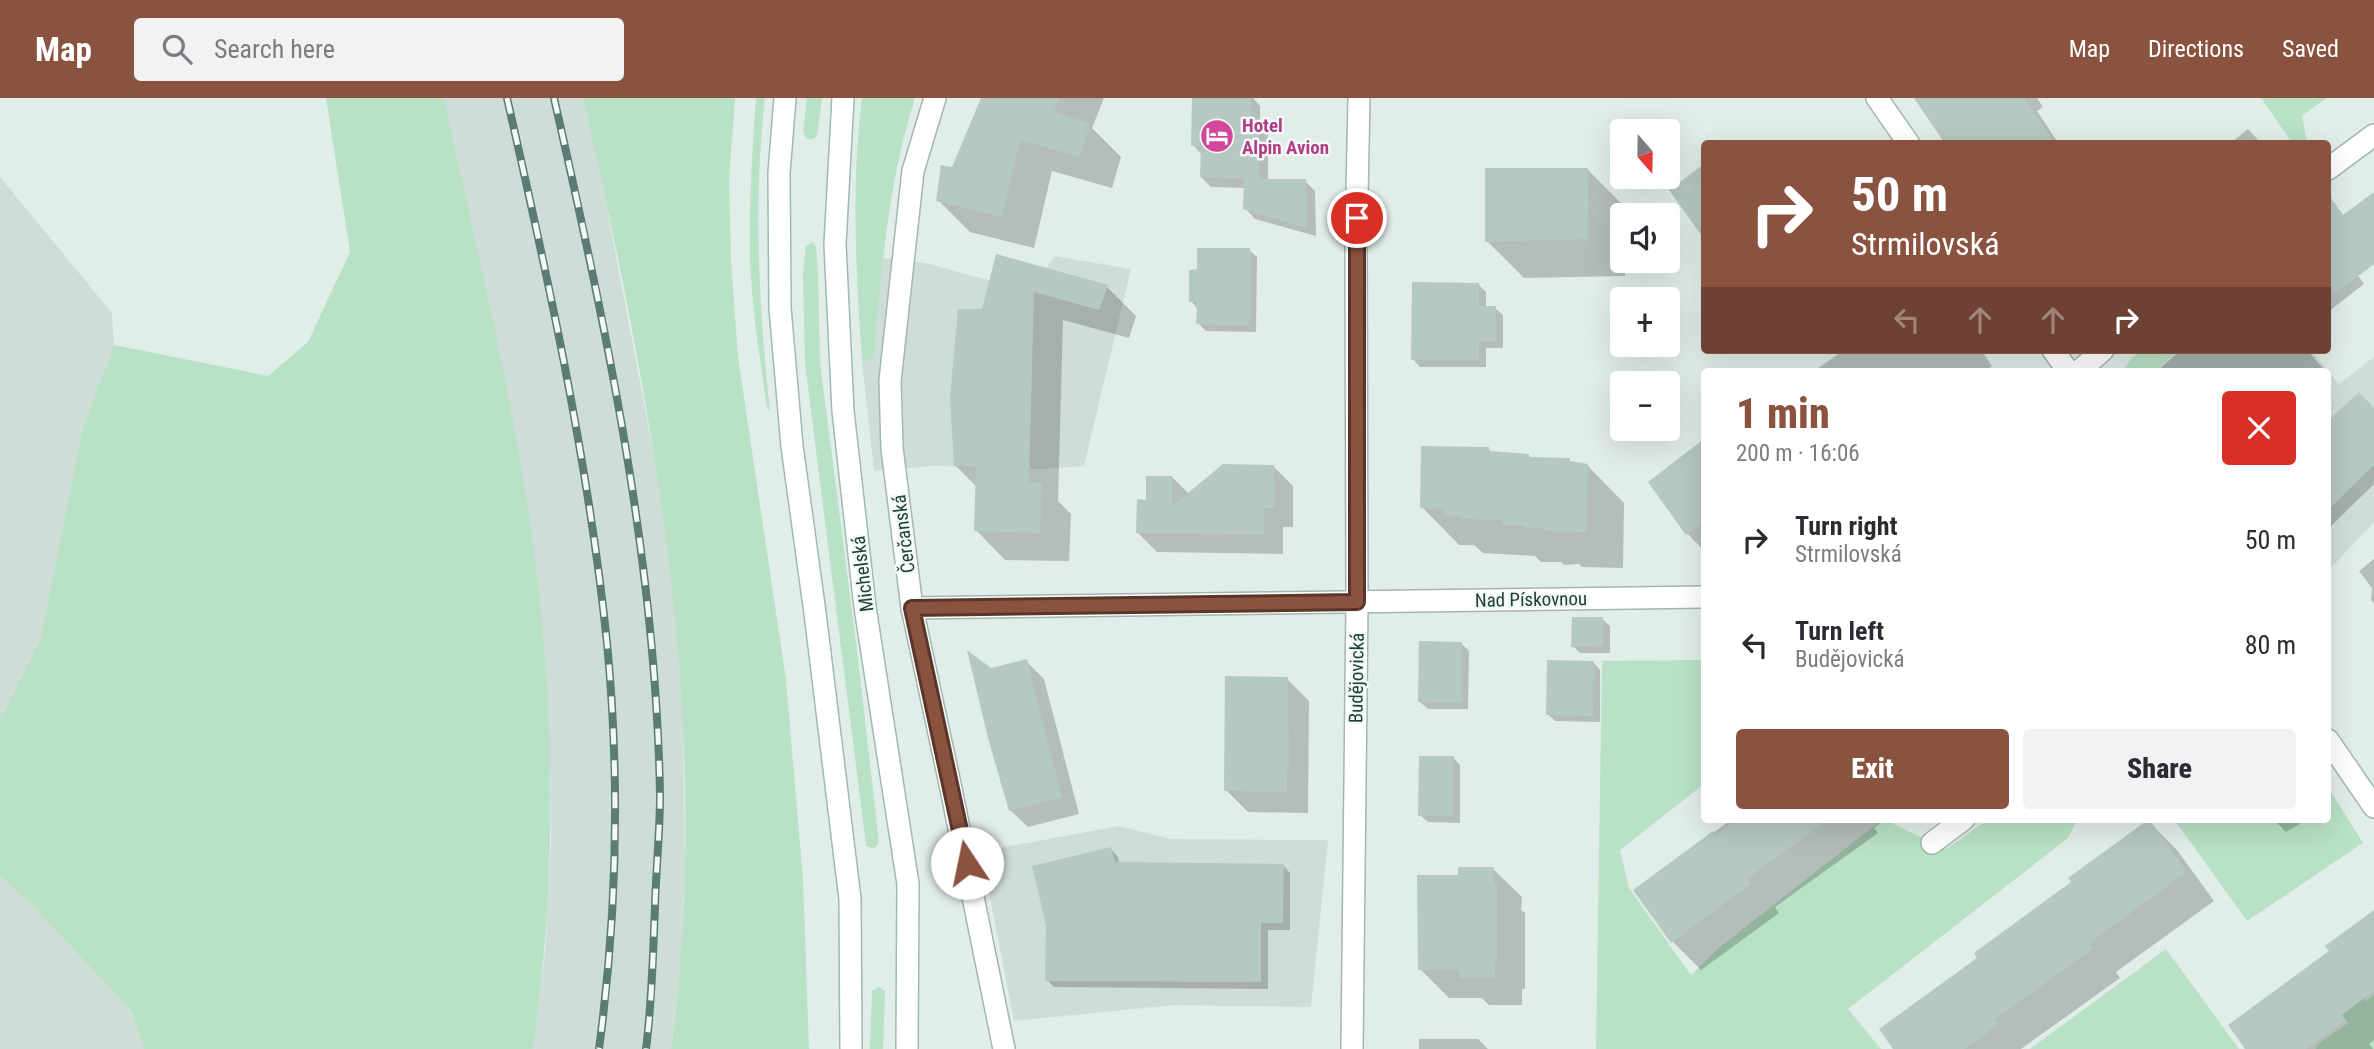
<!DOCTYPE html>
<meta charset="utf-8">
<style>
body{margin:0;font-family:"Roboto Condensed",sans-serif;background:#f2f2f3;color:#2b2b33;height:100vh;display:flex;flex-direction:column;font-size:26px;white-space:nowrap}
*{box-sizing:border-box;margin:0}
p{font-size:23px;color:#7c7c81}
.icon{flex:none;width:38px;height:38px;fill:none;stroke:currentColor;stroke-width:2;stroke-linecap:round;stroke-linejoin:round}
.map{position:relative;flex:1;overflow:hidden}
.side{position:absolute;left:1701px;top:270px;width:630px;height:455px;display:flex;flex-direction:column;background:#fff;border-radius:7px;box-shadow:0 7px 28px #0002}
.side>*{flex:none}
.guide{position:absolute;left:1701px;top:42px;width:630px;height:214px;border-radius:7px;box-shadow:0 7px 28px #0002;background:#8a533f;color:#fff;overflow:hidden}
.needle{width:46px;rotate:160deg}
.controls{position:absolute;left:1610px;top:21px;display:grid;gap:14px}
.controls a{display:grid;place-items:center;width:70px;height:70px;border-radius:7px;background:#fff;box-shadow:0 7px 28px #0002;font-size:35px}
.pin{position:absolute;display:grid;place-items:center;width:60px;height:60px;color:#fff;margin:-30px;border:4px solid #fff;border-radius:50%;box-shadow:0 2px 7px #0007}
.me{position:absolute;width:77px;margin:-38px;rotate:349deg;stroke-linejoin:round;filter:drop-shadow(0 0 5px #0008)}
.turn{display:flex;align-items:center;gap:24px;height:147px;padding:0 35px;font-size:32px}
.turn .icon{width:91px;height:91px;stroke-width:2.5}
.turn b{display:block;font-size:49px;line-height:60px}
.lanes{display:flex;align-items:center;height:66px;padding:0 35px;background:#0003;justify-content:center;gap:35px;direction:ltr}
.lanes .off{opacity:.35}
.round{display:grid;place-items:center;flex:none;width:74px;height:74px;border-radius:7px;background:#f2f2f3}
.head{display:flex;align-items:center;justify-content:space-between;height:119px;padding:0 35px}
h1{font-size:42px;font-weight:800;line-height:52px;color:#8a533f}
.button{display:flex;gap:14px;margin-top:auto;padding:14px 35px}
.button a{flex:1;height:80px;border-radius:7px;background:#8a533f;color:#fff;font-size:28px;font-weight:800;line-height:80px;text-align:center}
.button a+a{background:#f2f2f3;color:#2b2b33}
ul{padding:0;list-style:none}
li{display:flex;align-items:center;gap:21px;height:105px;padding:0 35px}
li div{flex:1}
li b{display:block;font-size:26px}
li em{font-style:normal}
header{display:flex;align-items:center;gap:42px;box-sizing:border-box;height:98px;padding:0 35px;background:#8a533f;color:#fff}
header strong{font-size:33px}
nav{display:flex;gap:38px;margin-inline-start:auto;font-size:24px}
.search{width:490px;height:63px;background:#f2f2f3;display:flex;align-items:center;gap:18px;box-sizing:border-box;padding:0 24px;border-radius:7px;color:#7c7c81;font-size:26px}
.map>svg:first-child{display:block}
.built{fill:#cfddd8}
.green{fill:#b8e1c5}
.shadow{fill:#0003}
.building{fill:#b6c8c2}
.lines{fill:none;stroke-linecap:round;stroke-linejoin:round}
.minor-casing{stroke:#a3b6b1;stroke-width:24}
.tertiary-casing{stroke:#a3b6b1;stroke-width:24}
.secondary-casing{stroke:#9ebab2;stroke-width:24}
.minor{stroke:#fff;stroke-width:21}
.tertiary{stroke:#fff;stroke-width:21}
.secondary{stroke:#fff;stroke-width:21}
.rail-casing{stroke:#5a7c74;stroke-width:8}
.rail{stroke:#f2f9f6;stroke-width:5;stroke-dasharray:16;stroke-linecap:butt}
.route-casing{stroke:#5a3629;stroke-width:18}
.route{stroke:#8a533f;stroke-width:12}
.labels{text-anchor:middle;stroke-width:5;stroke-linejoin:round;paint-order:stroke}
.hotel-label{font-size:19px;font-weight:bold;fill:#b23c85;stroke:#f2f9f6;text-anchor:start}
.street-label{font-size:19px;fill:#1f4039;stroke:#f2f9f6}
</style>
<header>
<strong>Map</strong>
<div class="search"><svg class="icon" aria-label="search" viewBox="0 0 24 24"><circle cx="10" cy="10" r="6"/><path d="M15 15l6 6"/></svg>Search here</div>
<nav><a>Map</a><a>Directions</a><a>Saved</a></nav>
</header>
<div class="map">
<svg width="2374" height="951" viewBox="0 0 2374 951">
<rect width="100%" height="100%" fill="#e1ede9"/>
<g class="built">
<polygon points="444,0 583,0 601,79 663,405 677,537 683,617 685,770 681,862 671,951 533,951 545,854 551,743 551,682 544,547 524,390 482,176"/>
<polygon points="0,79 112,215 114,247 82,332 40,544 0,623"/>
<polygon points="1054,158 1131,171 1084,368 1042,371 933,368 874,373 862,263 874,261 882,160 925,165 1040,196 1047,170"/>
<polygon points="2141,252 2311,252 2339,286 2374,259 2374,424 2328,473 2328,273 2123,273 2131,261"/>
<polygon points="1119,728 1171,741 1328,742 1311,909 1174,907 1014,923 982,758 994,751"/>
<polygon points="0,778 32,807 132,914 144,951 0,951"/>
</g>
<g class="green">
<path d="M326,0H444C477,153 515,306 535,461C556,625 556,788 533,951H144L132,914L32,807L0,778V623L40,543L82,332L114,247L268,278L308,244L350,154Z"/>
<path d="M583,0H735L729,83L731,163L738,259L786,582L803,782L809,951H671C714,631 654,312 583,0Z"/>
<path d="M756,0H765C753,104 759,210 770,314L767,310C760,261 752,211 750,161C749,107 752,54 756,0Z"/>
<polygon points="807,0 822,0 817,38 811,42 806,40 803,33"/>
<path d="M862,0H915C888,84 881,174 874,262L862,263C856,176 851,87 862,0Z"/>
<polygon points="2261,0 2326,0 2302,18 2307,45 2293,46"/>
<polygon points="813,144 816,149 818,176 820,265 857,552 879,745 873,751 866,747 805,265 803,176 806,148"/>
<polygon points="2141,252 2178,252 2154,273 2123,273 2131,261"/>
<polygon points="1704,562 1704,686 1620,752 1629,790 1691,877 1720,849 1883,721 1946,751 1989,721 2077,721 2068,740 1848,911 1881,951 1596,951 1602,563"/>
<polygon points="2328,689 2363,745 2247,823 2174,721 2328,721"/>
<polygon points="2166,851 2239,951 2030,951"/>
<polygon points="879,889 885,893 883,951 870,951 872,893"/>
<polygon points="2374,897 2374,951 2316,951 2316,948 2348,925 2340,914 2362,898 2366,903"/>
</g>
<g class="shadow">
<polygon points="989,0 1104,0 1092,30 1121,59 1112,90 1052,73 1034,150 970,134 938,102"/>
<polygon points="1194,0 1253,0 1260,8 1260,29 1268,37 1268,83 1305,83 1315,93 1316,138 1255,121 1245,110 1246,90 1211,89 1201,79 1202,57 1193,47"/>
<polygon points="1916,0 2037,0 2043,9 2037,13 2059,46 1948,46"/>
<polygon points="2248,31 2262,46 2230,46"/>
<polygon points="1704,68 1704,138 1671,92"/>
<polygon points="1588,72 1625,109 1625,117 1622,117 1622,163 1625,163 1625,178 1524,180 1487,143"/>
<polygon points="2374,96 2374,157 2354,172 2364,186 2328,214 2328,140"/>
<polygon points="1249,152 1257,159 1256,234 1206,233 1198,225 1198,211 1191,203"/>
<polygon points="997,159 1107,189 1136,218 1129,240 1063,222 1058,403 1071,416 1069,463 1005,462 976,432 977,389 956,368"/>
<polygon points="1479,187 1486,194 1486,210 1495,210 1503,217 1503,250 1486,250 1486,269 1420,269 1413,261"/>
<polygon points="1844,252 1981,252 1992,268 1985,273 1814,273"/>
<polygon points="2181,252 2307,252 2323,270 2320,273 2157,273"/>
<polygon points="2359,296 2374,312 2374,386 2328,431 2328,326"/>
<polygon points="1704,343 1704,453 1688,436 1650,384"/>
<polygon points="1488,351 1492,355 1529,358 1532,361 1569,362 1573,366 1587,367 1624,405 1623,470 1582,469 1579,466 1564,467 1561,464 1541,464 1535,458 1483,455 1474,447 1459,447 1422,409"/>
<polygon points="1274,369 1293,388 1293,429 1283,429 1283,456 1157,454 1138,435 1147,403 1172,379 1189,396"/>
<polygon points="2374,461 2374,505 2371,502 2372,490 2359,473"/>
<polygon points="1602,521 1610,528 1610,555 1580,555 1573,548"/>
<polygon points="1461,545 1469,553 1468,611 1428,611 1420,604"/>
<polygon points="1026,563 1044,581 1079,716 1028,729 1010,712 991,572"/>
<polygon points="1593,564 1600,572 1600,624 1555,623 1548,616"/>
<polygon points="1287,581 1309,603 1308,715 1248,714 1226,692"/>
<polygon points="1453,659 1460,667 1460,725 1428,724 1420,717"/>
<polygon points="1732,721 1886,721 1874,730 1878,735 1775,809 1779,815 1701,872 1672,843 1635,792"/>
<polygon points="2273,721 2308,721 2286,734"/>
<polygon points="2148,723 2177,752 2214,803 2116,874 2120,880 2021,951 1895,951 1980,860"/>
<polygon points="1111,751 1118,759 1120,766 1283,767 1290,775 1290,832 1268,832 1268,891 1054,889 1047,882"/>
<polygon points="1493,771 1522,799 1521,812 1525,815 1525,891 1522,891 1522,907 1489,907 1482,900 1449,900 1420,871 1460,779"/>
<polygon points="2374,814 2374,942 2369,946 2373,951 2247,951 2332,854"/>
<polygon points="1419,941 1478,941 1488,951 1419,951"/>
</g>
<g class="building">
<polygon points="981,0 1060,0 1054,14 1090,26 1080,59 1020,42 1002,119 936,103 941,67 952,69"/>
<polygon points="1192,0 1251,0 1251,25 1259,25 1259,81 1306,81 1306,130 1243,111 1244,81 1200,79 1201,48 1191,48"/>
<polygon points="1914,0 2024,0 2055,46 1945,46"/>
<polygon points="1704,66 1704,141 1669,92"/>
<polygon points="1485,70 1588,70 1588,141 1485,144"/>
<polygon points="2374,94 2374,166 2328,201 2328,96 2343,117"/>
<polygon points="1197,150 1250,150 1250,228 1196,226 1197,204 1189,204 1189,172 1197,171"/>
<polygon points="996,156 1108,187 1099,212 1034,194 1029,384 1042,385 1040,435 974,433 976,369 954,368 950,299 958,211 982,211"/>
<polygon points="1412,184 1479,185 1479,208 1496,208 1496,244 1479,243 1479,262 1411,262"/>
<polygon points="2359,294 2374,310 2374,367 2328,412 2328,323"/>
<polygon points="1704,341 1704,424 1686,437 1648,384"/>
<polygon points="1421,348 1489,349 1489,353 1529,356 1529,359 1570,360 1570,363 1588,366 1586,434 1543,433 1543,430 1525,431 1525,428 1502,427 1502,422 1461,421 1461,418 1444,419 1444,411 1420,410"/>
<polygon points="1223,366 1274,367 1274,410 1264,410 1264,437 1136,435 1137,401 1146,402 1146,378 1172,378 1172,408"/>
<polygon points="1572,519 1603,519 1603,548 1571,549"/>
<polygon points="1419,543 1462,544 1462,605 1418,604"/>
<polygon points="967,552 991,570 1027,561 1062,699 1009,713 988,640"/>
<polygon points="1547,562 1594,563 1593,618 1546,617"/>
<polygon points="1225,578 1288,579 1289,672 1287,672 1287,694 1224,693"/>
<polygon points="1419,658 1454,658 1453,718 1418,718"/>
<polygon points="1738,721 1829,721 1748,780 1751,786 1671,845 1633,792 1713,733 1716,737"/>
<polygon points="2149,721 2187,774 2089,845 2093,851 1994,922 1998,927 1964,951 1893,951 1879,931 1977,860 1974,855 2071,784 2068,780"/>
<polygon points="1111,749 1115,764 1284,766 1283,825 1261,825 1261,884 1045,883 1046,827 1032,768"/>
<polygon points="1458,769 1494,769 1494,785 1497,785 1497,863 1495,863 1495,880 1459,880 1459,872 1418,872 1417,777 1458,777"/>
<polygon points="2374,812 2374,893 2342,917 2346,922 2306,951 2245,951 2228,927 2329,853 2325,848"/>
</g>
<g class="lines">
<g class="minor-casing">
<g id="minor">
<polyline points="935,0 913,73 890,283 892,350 912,510 950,686 1004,951"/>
<polyline points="1877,0 1909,46"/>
<polyline points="2328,71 2374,37"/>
<polyline points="2053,252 2068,273"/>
<polyline points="2079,273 2103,252"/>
<polyline points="912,510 1704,499"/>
<polyline points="2328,642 2374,709"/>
<polyline points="1932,745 1964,721"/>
</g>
</g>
<g class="tertiary-casing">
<polyline id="tertiary" points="1352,951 1357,504 1356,144 1359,0"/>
</g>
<g class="secondary-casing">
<g id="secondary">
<polyline points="785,0 779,75 780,210 792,348 815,515 850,801 851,951"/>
<polyline points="843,0 835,146 843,313 865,509 908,786 907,951"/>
</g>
</g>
<use href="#minor" class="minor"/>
<use href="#tertiary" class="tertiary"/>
<use href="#secondary" class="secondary"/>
<g class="rail-casing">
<g id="rail">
<path d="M507,0C548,180 588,361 607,545C620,679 617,817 599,951"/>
<path d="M554,0C606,228 656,462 660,697C660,734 656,771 655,808C653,856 652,904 646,951"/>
</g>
</g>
<use href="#rail" class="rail"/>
</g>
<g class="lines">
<g class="route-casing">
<polyline id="route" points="967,765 912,510 1357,504 1357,120"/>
</g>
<use href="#route" class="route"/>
</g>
<defs>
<g id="hotel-disc" transform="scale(1.75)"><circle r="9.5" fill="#d1479c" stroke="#f2f9f6"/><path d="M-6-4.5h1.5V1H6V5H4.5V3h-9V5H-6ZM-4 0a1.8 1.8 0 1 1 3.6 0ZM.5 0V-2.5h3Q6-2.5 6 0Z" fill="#fff"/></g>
</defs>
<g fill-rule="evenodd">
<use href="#hotel-disc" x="1217" y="38"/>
</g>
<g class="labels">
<g class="hotel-label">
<text x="1242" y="34">Hotel<tspan x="1242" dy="22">Alpin Avion</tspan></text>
</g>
<g class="street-label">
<text transform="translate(903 436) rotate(-97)" y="7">Čerčanská</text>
<text transform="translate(862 476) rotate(-97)" y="7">Michelská</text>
<text transform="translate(1531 501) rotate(-1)" y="7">Nad Pískovnou</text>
<text transform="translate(1356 580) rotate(-89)" y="7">Budějovická</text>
</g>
</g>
</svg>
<div class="controls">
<a><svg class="needle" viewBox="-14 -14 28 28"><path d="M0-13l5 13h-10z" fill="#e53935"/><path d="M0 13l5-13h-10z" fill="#7c7c81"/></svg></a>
<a><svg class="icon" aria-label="sound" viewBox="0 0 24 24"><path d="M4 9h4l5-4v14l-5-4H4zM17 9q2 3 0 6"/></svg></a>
<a>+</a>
<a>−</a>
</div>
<div class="pin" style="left:1357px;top:120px;background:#d93025"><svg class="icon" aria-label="arrive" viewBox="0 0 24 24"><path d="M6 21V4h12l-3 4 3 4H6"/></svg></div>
<svg class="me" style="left:967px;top:765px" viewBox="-20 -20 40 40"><circle r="19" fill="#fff"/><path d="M0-13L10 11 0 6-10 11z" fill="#8a533f"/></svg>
<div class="guide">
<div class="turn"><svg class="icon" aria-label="right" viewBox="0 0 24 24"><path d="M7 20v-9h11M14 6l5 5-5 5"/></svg><div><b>50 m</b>Strmilovská</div></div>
<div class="lanes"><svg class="icon off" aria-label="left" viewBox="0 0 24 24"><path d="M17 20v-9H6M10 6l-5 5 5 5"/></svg><svg class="icon off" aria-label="ahead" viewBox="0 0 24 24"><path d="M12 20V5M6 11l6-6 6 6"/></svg><svg class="icon off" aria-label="ahead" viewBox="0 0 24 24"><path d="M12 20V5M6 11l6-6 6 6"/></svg><svg class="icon" aria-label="right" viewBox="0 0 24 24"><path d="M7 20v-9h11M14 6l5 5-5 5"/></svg></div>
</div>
<section class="side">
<div class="head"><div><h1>1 min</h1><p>200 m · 16:06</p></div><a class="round" style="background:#d93025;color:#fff"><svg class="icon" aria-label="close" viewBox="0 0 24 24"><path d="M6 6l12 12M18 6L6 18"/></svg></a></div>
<ul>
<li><svg class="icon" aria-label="right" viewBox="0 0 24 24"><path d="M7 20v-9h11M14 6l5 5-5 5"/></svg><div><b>Turn right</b><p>Strmilovská</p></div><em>50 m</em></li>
<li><svg class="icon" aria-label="left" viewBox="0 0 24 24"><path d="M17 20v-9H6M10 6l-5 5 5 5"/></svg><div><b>Turn left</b><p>Budějovická</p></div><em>80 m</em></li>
</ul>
<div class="button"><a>Exit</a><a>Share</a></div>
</section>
</div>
